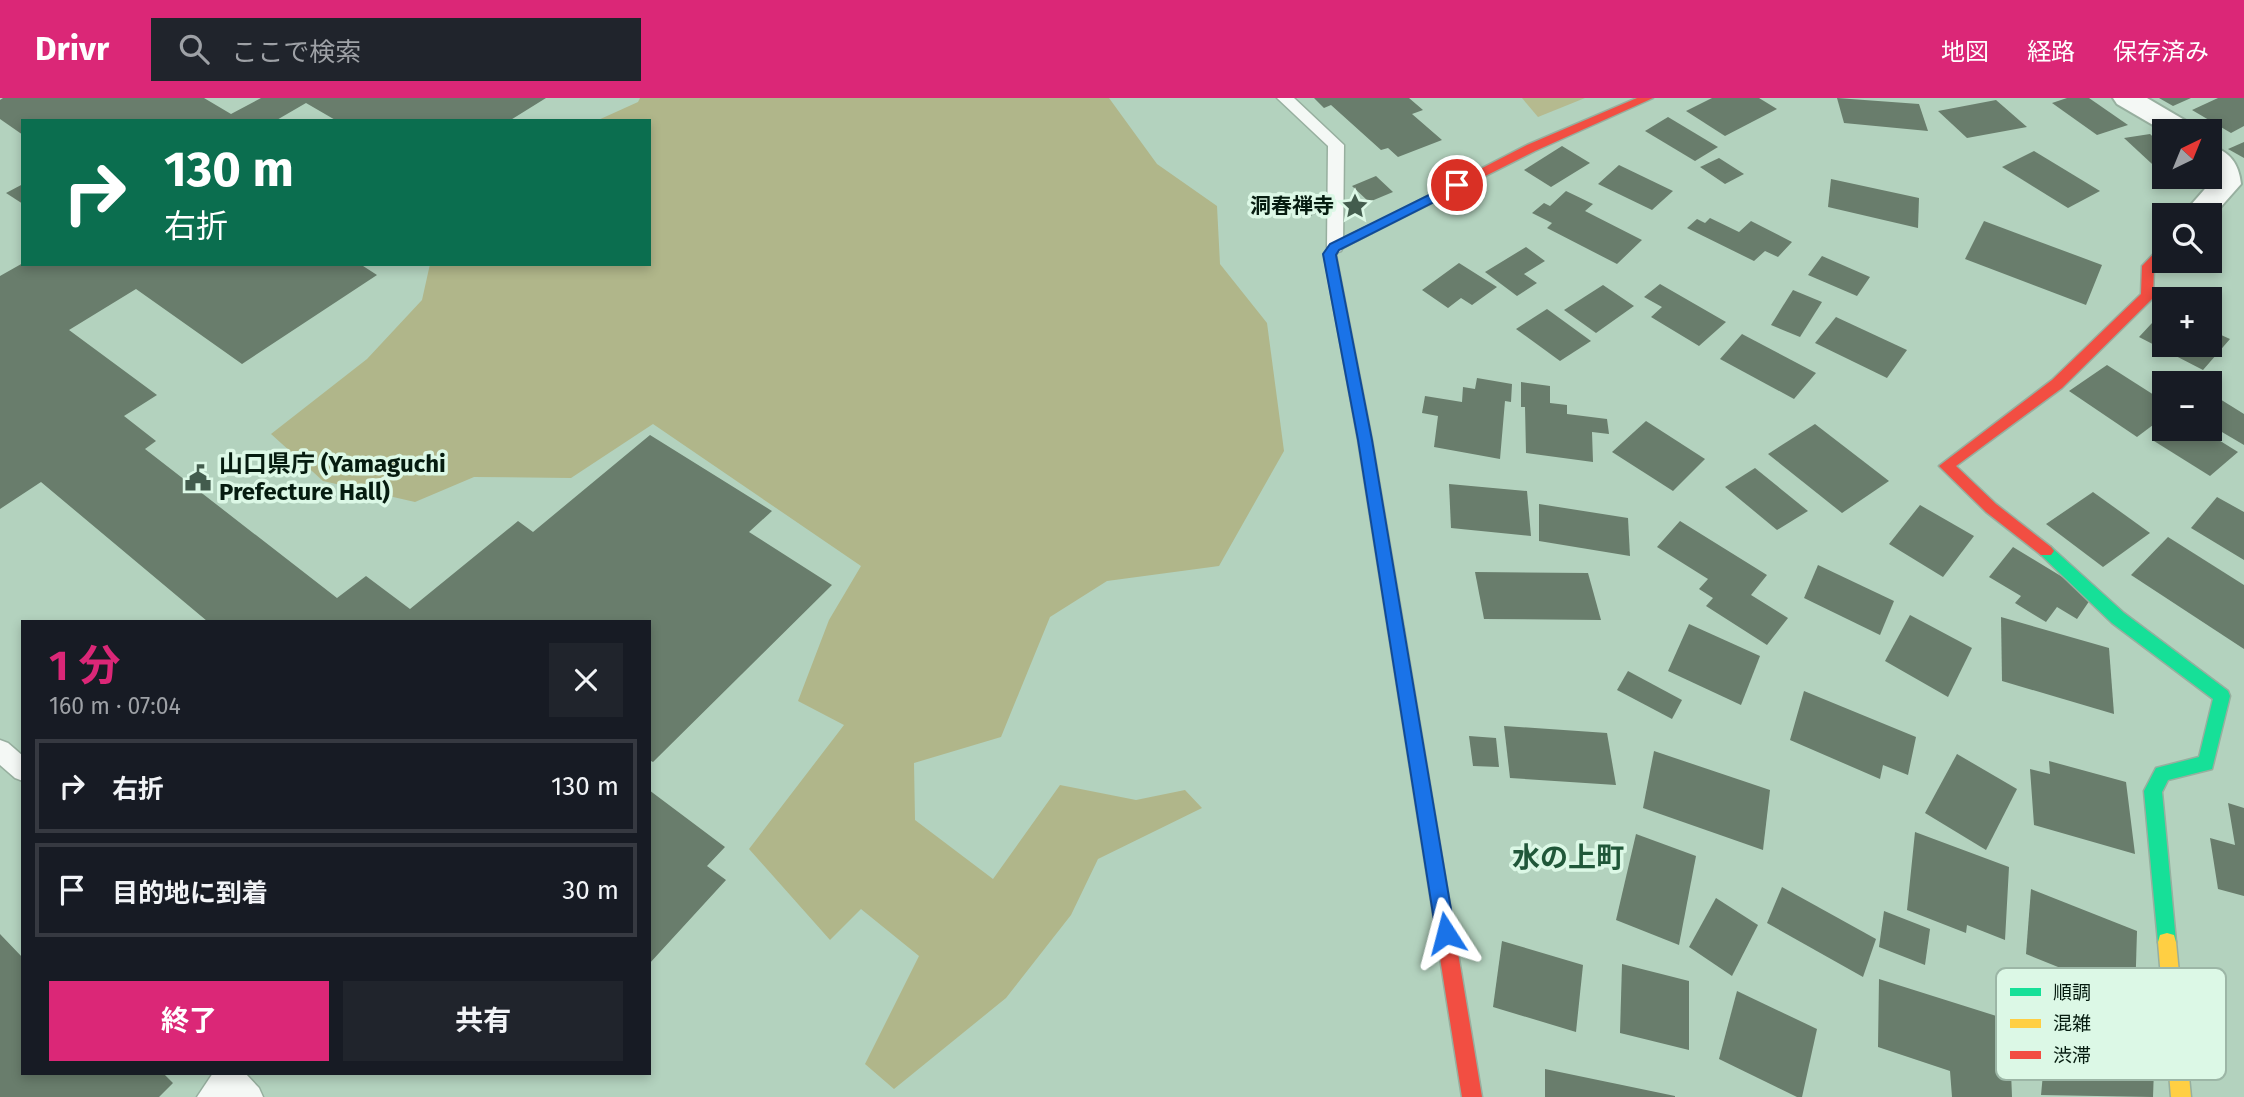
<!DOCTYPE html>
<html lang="ja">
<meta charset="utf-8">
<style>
body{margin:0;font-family:"Fira Sans","Noto Sans JP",sans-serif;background:#20242c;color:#f1f3f6;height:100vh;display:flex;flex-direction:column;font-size:26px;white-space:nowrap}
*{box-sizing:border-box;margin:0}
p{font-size:23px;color:#9ea1a6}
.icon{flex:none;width:38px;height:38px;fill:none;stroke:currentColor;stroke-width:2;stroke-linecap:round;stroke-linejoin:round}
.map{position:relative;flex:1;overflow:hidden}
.side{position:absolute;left:21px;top:522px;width:630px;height:455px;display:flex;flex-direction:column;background:#171b24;border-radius:0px;box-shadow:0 4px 10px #0003}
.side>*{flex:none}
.banner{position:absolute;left:21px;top:21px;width:630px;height:147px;border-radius:0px;box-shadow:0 4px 10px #0003;background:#0b6e4f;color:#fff;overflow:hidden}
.needle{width:46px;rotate:43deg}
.buttons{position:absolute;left:2152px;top:21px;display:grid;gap:14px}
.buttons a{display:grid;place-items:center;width:70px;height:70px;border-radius:0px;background:#171b24;box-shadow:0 4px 10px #0003;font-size:35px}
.pin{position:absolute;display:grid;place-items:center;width:60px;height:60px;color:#fff;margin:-30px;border:4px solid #fff;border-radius:50%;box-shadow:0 2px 7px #0007}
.me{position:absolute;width:77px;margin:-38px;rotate:351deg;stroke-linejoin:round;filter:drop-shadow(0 0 5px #0008)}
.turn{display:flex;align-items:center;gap:24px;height:147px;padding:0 28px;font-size:32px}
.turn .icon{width:91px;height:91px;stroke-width:2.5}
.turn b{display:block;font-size:49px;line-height:60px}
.round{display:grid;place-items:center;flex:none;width:74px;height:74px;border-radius:0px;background:#20242c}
.summary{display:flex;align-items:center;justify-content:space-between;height:119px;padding:0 28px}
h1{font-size:42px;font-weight:700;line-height:52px;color:#db2777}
.primary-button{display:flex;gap:14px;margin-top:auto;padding:14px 28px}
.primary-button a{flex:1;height:80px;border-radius:0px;background:#db2777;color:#fff;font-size:28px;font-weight:700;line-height:80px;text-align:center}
.primary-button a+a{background:#20242c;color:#f1f3f6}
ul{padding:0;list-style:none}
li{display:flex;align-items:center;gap:21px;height:94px;margin:0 14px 10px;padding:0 14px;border:4px solid #363941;border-radius:0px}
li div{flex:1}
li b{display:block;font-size:26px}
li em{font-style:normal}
header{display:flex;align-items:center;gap:42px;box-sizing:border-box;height:98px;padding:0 35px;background:#db2777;color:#fff}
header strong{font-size:33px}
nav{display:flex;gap:38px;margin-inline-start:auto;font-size:24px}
.search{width:490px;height:63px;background:#20242c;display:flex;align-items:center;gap:18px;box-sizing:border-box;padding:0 24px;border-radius:0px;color:#9ea1a6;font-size:26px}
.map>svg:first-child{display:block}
.green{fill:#b5ba8f}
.forest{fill:#b0b68a}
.building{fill:#697d6c}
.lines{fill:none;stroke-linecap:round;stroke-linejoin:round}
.lane-casing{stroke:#97af9f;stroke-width:3}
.street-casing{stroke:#97af9f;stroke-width:4}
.fast-casing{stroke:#97af9f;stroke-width:3}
.slow-casing{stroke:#97af9f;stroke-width:3}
.jam-casing{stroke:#97af9f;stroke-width:3}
.lane{fill:#f4f8f5;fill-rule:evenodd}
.street{fill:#f4f8f5;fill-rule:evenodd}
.fast{fill:#16e098;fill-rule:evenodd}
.slow{fill:#ffcf43;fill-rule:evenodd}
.jam{fill:#f24e42;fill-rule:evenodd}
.route{fill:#1a73e8;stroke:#114b97;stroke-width:2}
.labels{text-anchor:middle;stroke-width:7;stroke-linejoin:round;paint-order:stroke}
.far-poi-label{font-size:21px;font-weight:bold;fill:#061c10;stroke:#dcf8e6;text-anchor:end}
.poi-label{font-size:24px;font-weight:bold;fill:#061c10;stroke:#dcf8e6;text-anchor:start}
.quarter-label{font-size:28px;font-weight:bold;fill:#205739;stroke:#dcf8e6}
.key{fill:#dcf8e6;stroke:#9cb6a6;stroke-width:2}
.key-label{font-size:19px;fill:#061c10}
</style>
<header>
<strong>Drivr</strong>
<div class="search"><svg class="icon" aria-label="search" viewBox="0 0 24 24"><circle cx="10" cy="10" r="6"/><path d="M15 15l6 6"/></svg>ここで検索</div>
<nav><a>地図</a><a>経路</a><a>保存済み</a></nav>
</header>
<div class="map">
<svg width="2244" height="999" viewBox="0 0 2244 999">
<rect width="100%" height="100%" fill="#b3d2be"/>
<polygon class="green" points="1522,0 1585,0 1538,19"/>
<polygon class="forest" points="640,0 1109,0 1157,66 1217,108 1220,166 1267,225 1284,353 1219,468 1107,483 1050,519 1001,639 914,665 915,722 993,781 1060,687 1136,702 1185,692 1202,710 1098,761 1071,817 1006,900 894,991 865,966 919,858 861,811 830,842 749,751 844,627 798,603 829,522 861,468 653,326 571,380 474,379 415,404 323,383 271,336 367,261 422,202 430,166 649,166 649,23 596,23 638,4"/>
<g class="building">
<polygon points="3,0 204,0 231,16 261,0 546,0 509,23 337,23 306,5 275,23 23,23 23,37 0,21 0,2"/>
<polygon points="1314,0 1409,0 1423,12 1412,16 1442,42 1398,59 1388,50 1381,52 1331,7 1324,10"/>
<polygon points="1712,0 1759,0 1777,11 1725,38 1686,13"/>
<polygon points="1837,0 1919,6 1928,33 1844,25"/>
<polygon points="2067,0 2089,0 2128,27 2097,37 2052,5"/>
<polygon points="2159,0 2191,0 2173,8"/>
<polygon points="2218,0 2244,0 2244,28 2231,35 2192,12"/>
<polygon points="1996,2 2027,29 1967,40 1938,13"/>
<polygon points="1668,19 1718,49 1695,63 1645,33"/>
<polygon points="2150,36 2165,50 2165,78 2124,40"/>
<polygon points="2244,44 2244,60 2228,51"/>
<polygon points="1562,48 1590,65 1551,89 1524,72"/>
<polygon points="2034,53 2100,93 2068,110 2002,69"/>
<polygon points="1719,60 1744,76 1725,86 1700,69"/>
<polygon points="1619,67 1673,93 1652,112 1598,86"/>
<polygon points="1376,78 1393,94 1369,104 1352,88"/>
<polygon points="1831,81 1919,100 1918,130 1828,109"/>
<polygon points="23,86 23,106 6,95"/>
<polygon points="1566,93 1593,106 1585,113 1642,142 1617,166 1547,130 1552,125 1532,115 1544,105 1550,108"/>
<polygon points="1319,109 1324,113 1304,120 1300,116"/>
<polygon points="1710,120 1739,134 1751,123 1792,144 1778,159 1765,153 1754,163 1687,130 1697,121 1705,125"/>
<polygon points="1984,123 2102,167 2086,207 1965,161"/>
<polygon points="1526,149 1545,163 1524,176 1537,185 1517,198 1485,174"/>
<polygon points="1822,158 1870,179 1857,198 1808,177"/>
<polygon points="23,165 360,166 377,177 242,266 136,191 69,232 157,297 124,318 156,343 145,351 337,500 366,478 410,511 518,423 533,434 650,337 772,413 749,434 832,487 653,664 649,662 649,523 207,523 41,384 0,411 0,178"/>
<polygon points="1459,165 1497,189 1472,207 1461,200 1448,210 1422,192"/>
<polygon points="1660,186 1726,224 1699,248 1651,219 1662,209 1644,199"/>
<polygon points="1603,187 1634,208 1596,235 1564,212"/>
<polygon points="1793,192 1822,204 1800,239 1771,227"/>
<polygon points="1547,211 1591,243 1560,263 1516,231"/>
<polygon points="2165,211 2165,247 2210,247 2210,232 2230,241 2203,272 2139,239"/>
<polygon points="1836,219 1907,252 1887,280 1815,245"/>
<polygon points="1742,236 1816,275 1794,301 1720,261"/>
<polygon points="2107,267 2165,304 2165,318 2137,339 2069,293"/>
<polygon points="1477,280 1512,286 1511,304 1505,303 1500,361 1434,349 1438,318 1422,315 1425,298 1462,304 1463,289 1475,291"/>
<polygon points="1521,284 1550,288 1550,305 1567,307 1567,316 1607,321 1609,336 1592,334 1593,364 1526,355 1525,309 1521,309"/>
<polygon points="2215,298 2244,316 2244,347 2210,327 2210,302"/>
<polygon points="1646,323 1705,361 1673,393 1612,354"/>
<polygon points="1815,326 1889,383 1842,415 1768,356"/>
<polygon points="2168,331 2201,331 2238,354 2210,378 2154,343"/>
<polygon points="1755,370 1808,413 1777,432 1725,389"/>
<polygon points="1449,386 1527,393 1531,438 1451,430"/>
<polygon points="2093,394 2150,435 2103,469 2046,426"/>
<polygon points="2217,399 2244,414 2244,462 2191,430"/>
<polygon points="1539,406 1628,420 1630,458 1539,443"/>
<polygon points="1920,407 1974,438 1943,479 1889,446"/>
<polygon points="1680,423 1767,477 1751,497 1788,520 1767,547 1706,508 1713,500 1699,491 1708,481 1657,449"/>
<polygon points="2168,439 2244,487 2244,551 2131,477"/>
<polygon points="2013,449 2074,486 2090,502 2077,521 2057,509 2046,524 2015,505 2021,498 1989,479"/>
<polygon points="1818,467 1894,503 1880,537 1804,500"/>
<polygon points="1475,474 1588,475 1601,522 1484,521"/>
<polygon points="1910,517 1972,550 1948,599 1885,563"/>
<polygon points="2001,519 2109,550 2114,616 2002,583"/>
<polygon points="1689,526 1760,558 1741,607 1668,573"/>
<polygon points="1628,573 1682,602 1672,621 1617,592"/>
<polygon points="1804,593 1916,639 1908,677 1883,667 1880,681 1790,642"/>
<polygon points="1504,628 1607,635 1616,687 1510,680"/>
<polygon points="1469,638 1496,640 1499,669 1473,668"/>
<polygon points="1654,653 1770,692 1763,752 1643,710"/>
<polygon points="1957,656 2017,691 1986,752 1925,715"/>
<polygon points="2049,663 2126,684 2135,756 2034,727 2030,671 2050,676"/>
<polygon points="649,692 725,749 707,768 726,782 649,866"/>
<polygon points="2228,705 2244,710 2244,798 2218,791 2210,740 2235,747"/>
<polygon points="1915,734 2009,769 2005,842 1967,827 1966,835 1907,812"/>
<polygon points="1636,736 1696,758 1679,847 1616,822"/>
<polygon points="1782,789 1876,841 1863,879 1767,825"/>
<polygon points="2031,791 2137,833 2135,900 2026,856"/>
<polygon points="1716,800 1758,827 1732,878 1689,849"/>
<polygon points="1884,813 1930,831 1925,867 1879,849"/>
<polygon points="0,836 23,860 23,975 163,975 173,985 159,999 0,999"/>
<polygon points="1502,843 1583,867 1576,934 1493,909"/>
<polygon points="1622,866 1689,883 1689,952 1620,935"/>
<polygon points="1879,881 2009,922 2012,999 1952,999 1950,973 1878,949"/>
<polygon points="1737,893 1817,931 1802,999 1797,999 1719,961"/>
<polygon points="2048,924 2154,971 2153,999 2041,997"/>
<polygon points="1545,971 1675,998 1675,999 1545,999"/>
</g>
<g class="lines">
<g class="lane-casing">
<g id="lane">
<polygon points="1277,0 1294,0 1344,47 1343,149 1341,153 1335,155 1327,149 1328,48"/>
<polygon points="0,642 8,645 23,658 23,683 15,680 0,667"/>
<polygon points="213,975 245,975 259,990 263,999 197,999"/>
</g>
</g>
<g class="street-casing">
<g id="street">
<polygon points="2113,0 2147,0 2193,27 2197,33 2165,34 2117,6"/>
<path d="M2210,48C2230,53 2239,66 2241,86L2210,121V117H2182L2211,84Z"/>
</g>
</g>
<g class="fast-casing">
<g id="fast">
<polygon points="1368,128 1372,129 1372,135 1339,152 1336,157 1372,342 1404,531 1402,536 1396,538 1390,536 1388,531 1358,342 1324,157 1331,146"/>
<polygon points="2046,447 2051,449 2124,515 2228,593 2230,598 2212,671 2168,682 2162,694 2176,844 2174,851 2167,853 2160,851 2158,844 2144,693 2156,670 2199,659 2213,601 2112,525 2041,457 2038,453 2041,449"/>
</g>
</g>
<g class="slow-casing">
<polygon id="slow" points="2167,835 2174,837 2176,844 2191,999 2171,999 2158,844 2160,837"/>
</g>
<g class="jam-casing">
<g id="jam">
<polygon points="1637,0 1653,0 1535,53 1372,135 1364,135 1362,132 1527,47"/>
<polygon points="2165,147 2165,159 2154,169 2153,200 2062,290 1956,368 1996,406 2051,449 2054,453 2051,457 2041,457 1986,414 1939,368 2052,282 2141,196 2142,168 2161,148"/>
<polygon points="1396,524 1402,526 1404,531 1482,999 1462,999 1388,531 1390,526"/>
</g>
</g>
<use href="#lane" class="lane"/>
<use href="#street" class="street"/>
<use href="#fast" class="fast"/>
<use href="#slow" class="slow"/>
<use href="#jam" class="jam"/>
</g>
<polygon class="route" points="1457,83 1462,84 1462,90 1339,152 1336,157 1372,342 1455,835 1452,841 1446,844 1439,841 1436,835 1358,342 1323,156 1330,146"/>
<defs>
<g id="sight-bare" transform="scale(2.1)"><path d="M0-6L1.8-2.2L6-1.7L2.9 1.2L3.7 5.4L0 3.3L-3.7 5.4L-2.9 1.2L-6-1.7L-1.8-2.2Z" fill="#435c4d" stroke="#dcf8e6" stroke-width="2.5" paint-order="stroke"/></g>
<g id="civic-bare" transform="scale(2.1)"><path d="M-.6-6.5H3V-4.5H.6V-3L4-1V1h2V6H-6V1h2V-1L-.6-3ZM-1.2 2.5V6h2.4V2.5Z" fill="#435c4d" stroke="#dcf8e6" stroke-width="2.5" paint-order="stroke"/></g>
</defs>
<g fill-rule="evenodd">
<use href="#sight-bare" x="1355" y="108"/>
<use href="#civic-bare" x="198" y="380"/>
</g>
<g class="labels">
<g class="far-poi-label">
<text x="1334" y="115">洞春禅寺</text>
</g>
<g class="poi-label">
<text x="219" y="374">山口県庁 (Yamaguchi<tspan x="219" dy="28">Prefecture Hall)</tspan></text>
</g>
<g class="quarter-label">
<text x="1568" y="769">水の上町</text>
</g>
</g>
<rect x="1996" y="870" width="230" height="112" rx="10" class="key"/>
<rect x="2010" y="890" width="31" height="8" fill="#16e098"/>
<rect x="2010" y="921" width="31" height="9" fill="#ffcf43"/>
<rect x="2010" y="953" width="31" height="8" fill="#f24e42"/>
<g class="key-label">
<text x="2053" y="901">順調</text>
<text x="2053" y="932">混雑</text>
<text x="2053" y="964">渋滞</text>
</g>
</svg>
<div class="buttons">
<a><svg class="needle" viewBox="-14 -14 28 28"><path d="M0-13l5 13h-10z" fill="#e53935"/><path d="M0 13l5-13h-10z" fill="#9ea1a6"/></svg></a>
<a><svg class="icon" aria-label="search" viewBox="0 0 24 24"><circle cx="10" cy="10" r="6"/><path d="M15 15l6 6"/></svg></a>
<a>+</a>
<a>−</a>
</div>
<div class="pin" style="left:1457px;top:87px;background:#d93025"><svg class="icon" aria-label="arrive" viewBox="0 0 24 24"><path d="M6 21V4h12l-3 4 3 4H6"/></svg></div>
<svg class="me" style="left:1446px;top:835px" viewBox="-20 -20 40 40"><path d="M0-17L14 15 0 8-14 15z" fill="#1a73e8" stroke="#fff" stroke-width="4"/></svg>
<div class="banner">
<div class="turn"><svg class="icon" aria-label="right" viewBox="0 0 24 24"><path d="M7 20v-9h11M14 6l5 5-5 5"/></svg><div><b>130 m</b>右折</div></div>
</div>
<section class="side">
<div class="summary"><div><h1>1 分</h1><p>160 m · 07:04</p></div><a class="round"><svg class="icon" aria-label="close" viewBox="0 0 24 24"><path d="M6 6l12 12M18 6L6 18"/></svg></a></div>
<ul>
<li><svg class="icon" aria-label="right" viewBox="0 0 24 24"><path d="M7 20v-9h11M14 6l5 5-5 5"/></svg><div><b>右折</b></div><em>130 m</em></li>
<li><svg class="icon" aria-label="arrive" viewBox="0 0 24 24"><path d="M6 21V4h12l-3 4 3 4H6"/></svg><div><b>目的地に到着</b></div><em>30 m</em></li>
</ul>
<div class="primary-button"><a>終了</a><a>共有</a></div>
</section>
</div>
